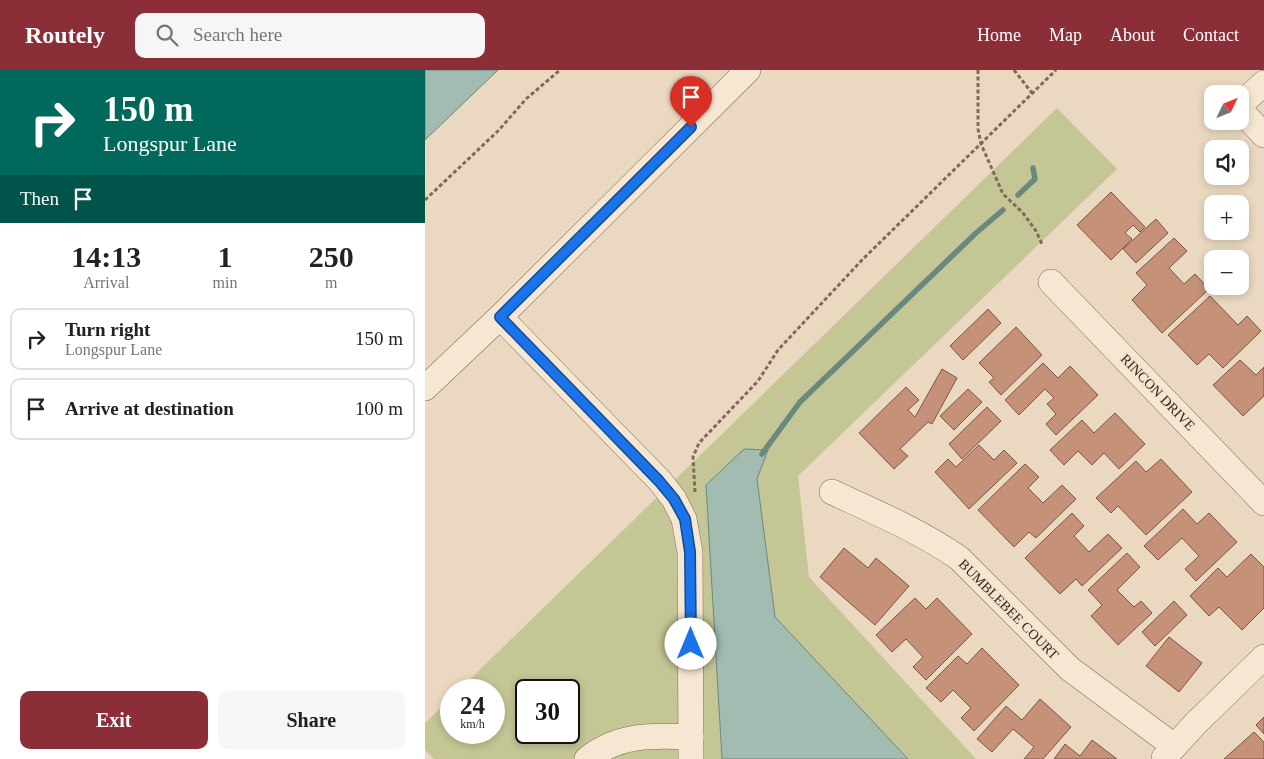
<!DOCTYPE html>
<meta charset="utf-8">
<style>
body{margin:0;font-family:"Times New Roman",serif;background:#f6f6f6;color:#222;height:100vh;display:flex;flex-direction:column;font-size:19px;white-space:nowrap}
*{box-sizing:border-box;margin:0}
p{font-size:16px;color:#767676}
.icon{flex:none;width:28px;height:28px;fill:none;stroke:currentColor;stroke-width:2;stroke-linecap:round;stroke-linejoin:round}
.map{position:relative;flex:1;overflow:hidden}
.drawer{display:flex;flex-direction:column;background:#fff;width:425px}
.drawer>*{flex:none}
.banner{background:#00695c;color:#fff;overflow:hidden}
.needle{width:32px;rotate:47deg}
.fabs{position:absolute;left:779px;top:15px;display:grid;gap:10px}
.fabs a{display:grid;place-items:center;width:45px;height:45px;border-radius:10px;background:#fff;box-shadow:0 2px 8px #0003;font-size:25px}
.speed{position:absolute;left:15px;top:609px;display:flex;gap:10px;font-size:25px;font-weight:700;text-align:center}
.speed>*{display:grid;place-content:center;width:65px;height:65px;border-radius:50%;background:#fff;box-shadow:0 2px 8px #0003;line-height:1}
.speed small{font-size:12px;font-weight:400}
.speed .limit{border:2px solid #111;border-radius:8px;background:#fff;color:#111}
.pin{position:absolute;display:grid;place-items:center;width:42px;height:42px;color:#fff;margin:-51px -21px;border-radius:50% 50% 50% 0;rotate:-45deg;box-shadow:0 0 5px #0007}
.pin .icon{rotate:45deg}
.me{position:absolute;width:55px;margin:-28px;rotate:0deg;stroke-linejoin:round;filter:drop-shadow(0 0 4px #0008)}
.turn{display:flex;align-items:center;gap:18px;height:105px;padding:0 20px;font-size:22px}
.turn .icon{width:65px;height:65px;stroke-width:2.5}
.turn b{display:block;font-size:35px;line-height:42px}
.then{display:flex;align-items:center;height:48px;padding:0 20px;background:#0003;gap:10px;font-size:19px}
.eta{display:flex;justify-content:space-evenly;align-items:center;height:85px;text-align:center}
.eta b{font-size:30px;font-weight:700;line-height:35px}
.button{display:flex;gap:10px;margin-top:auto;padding:10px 20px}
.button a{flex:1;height:58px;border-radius:10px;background:#8b2e38;color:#fff;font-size:20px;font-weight:700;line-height:58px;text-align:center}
.button a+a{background:#f6f6f6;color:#222}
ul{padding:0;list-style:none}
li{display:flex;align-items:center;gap:15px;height:62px;margin:0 10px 8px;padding:0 10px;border:2px solid #e0e0e0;border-radius:10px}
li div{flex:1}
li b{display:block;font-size:19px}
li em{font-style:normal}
header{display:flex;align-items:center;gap:30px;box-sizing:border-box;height:70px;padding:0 25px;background:#8b2e38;color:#fff}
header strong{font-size:24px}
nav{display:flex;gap:28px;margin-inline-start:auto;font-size:18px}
.search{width:350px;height:45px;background:#f6f6f6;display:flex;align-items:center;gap:12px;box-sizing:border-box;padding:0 18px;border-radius:10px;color:#767676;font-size:19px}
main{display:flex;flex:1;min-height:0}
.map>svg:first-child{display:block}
.green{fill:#c5c695;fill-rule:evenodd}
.water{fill:#a2bcb2;stroke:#6a897e}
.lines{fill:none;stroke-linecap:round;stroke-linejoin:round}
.stream{stroke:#6a897e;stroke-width:5.5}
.building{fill:#c59178;stroke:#7e5341}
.minor-casing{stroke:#816a59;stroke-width:26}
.path{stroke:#816a59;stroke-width:3;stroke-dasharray:4 2.5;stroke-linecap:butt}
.minor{stroke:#f5e7d2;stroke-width:25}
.route-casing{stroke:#114b97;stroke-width:12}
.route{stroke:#1a73e8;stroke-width:9}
.labels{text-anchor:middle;stroke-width:5;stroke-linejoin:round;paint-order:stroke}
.street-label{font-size:14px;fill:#32251c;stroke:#f2e4ce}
</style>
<header>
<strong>Routely</strong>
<div class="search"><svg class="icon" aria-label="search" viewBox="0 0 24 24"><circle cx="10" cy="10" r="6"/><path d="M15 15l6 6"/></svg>Search here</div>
<nav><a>Home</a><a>Map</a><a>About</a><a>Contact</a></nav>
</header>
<main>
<section class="drawer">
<div class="banner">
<div class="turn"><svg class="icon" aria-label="right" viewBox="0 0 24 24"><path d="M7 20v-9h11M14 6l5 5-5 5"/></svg><div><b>150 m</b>Longspur Lane</div></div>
<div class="then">Then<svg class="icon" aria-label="arrive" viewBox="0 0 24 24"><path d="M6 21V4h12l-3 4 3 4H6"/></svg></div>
</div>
<div class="eta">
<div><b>14:13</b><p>Arrival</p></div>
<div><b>1</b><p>min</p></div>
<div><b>250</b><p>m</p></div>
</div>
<ul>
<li><svg class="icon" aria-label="right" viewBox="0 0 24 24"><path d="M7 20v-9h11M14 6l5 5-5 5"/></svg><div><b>Turn right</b><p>Longspur Lane</p></div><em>150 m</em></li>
<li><svg class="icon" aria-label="arrive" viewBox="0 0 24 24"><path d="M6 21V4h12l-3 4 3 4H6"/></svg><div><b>Arrive at destination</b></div><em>100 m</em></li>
</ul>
<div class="button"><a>Exit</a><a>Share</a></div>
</section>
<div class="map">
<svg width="839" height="689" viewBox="0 0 839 689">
<rect width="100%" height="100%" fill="#ead9c0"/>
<path class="green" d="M632,38L692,99L373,406L384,507L551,689H9L0,680V653L26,628V662H69V620H34ZM101,620H144V662H101Z"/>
<g class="water">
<polygon points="0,0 73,0 0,70"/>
<polygon points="319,379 343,380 332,409 350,547 483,689 297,689 281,415"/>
</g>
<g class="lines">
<g class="stream">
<polyline points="593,125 610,109 608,98"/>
<polyline points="337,384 375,332 551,163 578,140"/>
</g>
</g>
<g class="building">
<polygon points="686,122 720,157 715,162 708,155 700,163 707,169 686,190 652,155"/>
<polygon points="731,149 743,163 711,193 698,179"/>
<polygon points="749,168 762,181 744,198 759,214 770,204 784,219 737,263 707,230 722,215 711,203"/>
<polygon points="785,226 813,255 822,246 836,261 798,298 784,284 772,295 743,265"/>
<polygon points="563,239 576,253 538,290 525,276"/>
<polygon points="591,257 617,285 576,325 564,312 569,308 554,293"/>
<polygon points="815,290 831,305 839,297 839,326 818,346 788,315"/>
<polygon points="618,293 633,308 645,296 673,325 631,365 621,354 631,344 622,334 629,328 620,319 594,345 580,330"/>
<polygon points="517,299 532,308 507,354 503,352 475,379 483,386 469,399 434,363 481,317 494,330 483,340 490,347"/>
<polygon points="543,319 557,332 529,360 515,346"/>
<polygon points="562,337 576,351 537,389 524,374"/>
<polygon points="690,343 720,374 694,399 679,383 667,395 653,381 639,395 625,380 657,350 669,363"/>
<polygon points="554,375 569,390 579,380 592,393 544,439 510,402 523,389 531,397"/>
<polygon points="736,389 767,422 721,465 693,436 686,443 671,428 711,391 721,402"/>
<polygon points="600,394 614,407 603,418 618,433 637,415 651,429 611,468 604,462 589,477 553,440"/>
<polygon points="758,439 772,454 784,443 812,472 771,511 760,499 774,486 757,468 733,490 719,476"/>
<polygon points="647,443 659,456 649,466 664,482 683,464 697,478 657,516 651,509 635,524 600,488"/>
<polygon points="419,478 443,498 451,488 484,516 450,555 395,507"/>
<polygon points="702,483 715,497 692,520 709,537 716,531 727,543 693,575 666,546 677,535 663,520"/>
<polygon points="826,484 839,497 839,538 817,560 794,537 784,546 765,526 793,498 802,507"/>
<polygon points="490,528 501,539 512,528 547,564 501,610 488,597 498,587 481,569 467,582 451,565"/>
<polygon points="749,531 762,545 730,576 717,562"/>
<polygon points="744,567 777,593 754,622 721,596"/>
<polygon points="557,578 594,615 549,661 536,648 546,638 528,620 516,632 501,618 533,586 542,594"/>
<polygon points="615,629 646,657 618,689 599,689 609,677 588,659 567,682 552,669 581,636 597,650"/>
<polygon points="839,647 839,664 831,655"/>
<polygon points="829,662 839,672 839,689 799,689"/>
<polygon points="667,670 692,689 629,689 640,674 655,686"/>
</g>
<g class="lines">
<g class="minor-casing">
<g id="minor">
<polyline points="815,35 839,13"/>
<polyline points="815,40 839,65"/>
<polyline points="626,212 839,433"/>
<polyline points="75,247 235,411 249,429 259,449 265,482 266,689"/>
<polyline points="0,318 75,247 323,0"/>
<path d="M407,422C450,442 495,461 534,488L645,599L749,676"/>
<polyline points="739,688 771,653 839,587"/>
<path d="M162,689C194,664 228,665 266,667"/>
</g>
</g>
<g class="path">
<polyline points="553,0 553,59 556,74 578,124 598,143 611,161 617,174"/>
<polyline points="589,0 607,23"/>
<polyline points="0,130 74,60 101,29 135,0"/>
<polyline points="270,422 268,387 274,373 333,311 353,280 438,189 631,0"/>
</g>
<use href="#minor" class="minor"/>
</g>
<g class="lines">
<g class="route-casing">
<polyline id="route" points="266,574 265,482 260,449 249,429 234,411 75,247 266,57"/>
</g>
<use href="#route" class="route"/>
</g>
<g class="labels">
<g class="street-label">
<text transform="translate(733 322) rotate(46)" y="5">RINCON DRIVE</text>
<text transform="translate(584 539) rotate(45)" y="5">BUMBLEBEE COURT</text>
</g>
</g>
</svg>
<div class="fabs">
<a><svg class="needle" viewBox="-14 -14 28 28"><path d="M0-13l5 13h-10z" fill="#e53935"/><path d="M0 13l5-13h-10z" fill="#767676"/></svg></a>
<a><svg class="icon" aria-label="sound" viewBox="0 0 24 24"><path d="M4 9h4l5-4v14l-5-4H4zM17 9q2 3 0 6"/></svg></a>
<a>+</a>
<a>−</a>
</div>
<div class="speed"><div>24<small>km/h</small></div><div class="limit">30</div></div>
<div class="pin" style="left:266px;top:57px;background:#d93025"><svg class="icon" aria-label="arrive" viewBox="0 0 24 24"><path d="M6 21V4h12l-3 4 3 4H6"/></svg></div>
<svg class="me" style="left:266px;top:574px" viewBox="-20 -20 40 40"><circle r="19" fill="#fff"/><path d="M0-13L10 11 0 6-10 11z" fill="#1a73e8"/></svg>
</div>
</main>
